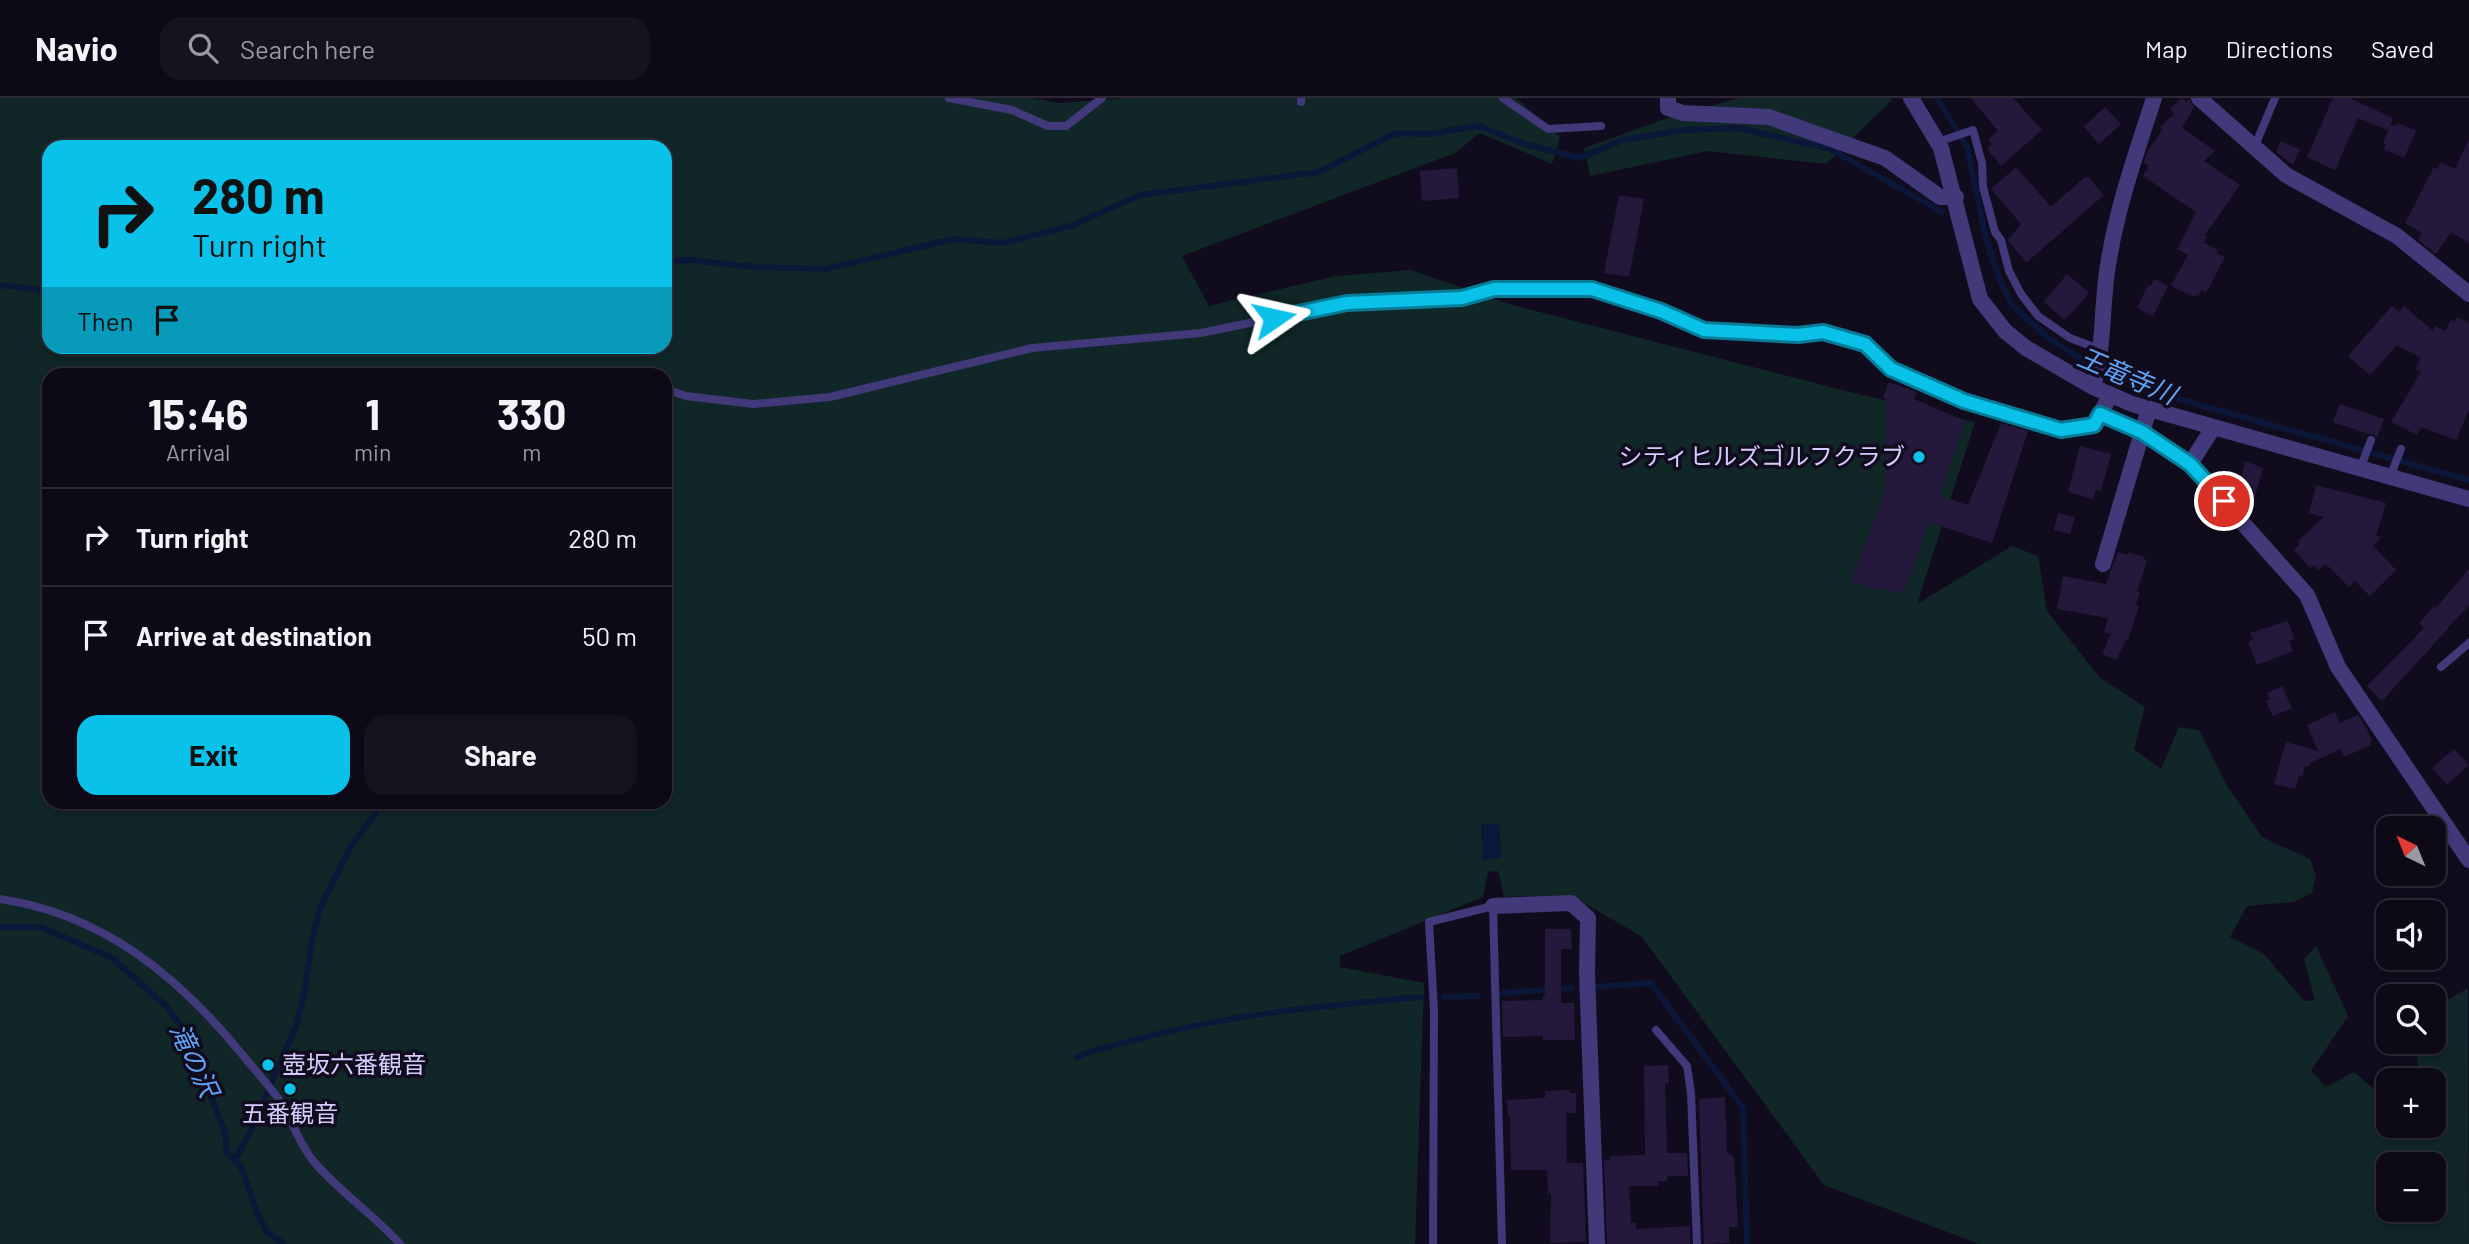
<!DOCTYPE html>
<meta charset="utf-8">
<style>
body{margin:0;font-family:Barlow,"Noto Sans JP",sans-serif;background:#16121f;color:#f1f3f6;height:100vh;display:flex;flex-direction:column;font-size:26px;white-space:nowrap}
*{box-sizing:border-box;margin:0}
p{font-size:23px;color:#9a9aa1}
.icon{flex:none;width:38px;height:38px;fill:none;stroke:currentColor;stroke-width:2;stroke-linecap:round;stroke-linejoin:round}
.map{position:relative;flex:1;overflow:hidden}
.drawer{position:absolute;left:42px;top:270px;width:630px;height:441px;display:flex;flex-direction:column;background:#0d0916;border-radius:21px;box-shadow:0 4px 10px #0003,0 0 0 2px #2d2a35}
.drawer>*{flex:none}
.hud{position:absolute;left:42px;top:42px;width:630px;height:214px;border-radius:21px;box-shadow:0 4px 10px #0003,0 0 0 2px #2d2a35;background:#0ac1ea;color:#111;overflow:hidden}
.needle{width:46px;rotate:317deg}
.controls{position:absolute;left:2376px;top:718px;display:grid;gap:14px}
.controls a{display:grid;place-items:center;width:70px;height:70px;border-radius:14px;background:#0d0916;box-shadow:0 4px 10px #0003,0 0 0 2px #2d2a35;font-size:35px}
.pin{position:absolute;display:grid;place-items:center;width:60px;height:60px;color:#fff;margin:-30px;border:4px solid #fff;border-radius:50%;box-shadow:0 2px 7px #0007}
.me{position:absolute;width:77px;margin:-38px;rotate:79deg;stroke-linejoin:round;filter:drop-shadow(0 0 5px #0008)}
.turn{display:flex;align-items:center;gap:24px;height:147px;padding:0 35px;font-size:32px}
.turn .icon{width:91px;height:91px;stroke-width:2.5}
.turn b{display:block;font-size:49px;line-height:60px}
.then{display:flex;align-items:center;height:66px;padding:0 35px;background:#0003;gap:14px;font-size:26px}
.eta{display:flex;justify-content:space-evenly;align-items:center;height:119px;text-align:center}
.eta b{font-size:42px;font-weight:700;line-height:49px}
.button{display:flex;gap:14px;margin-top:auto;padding:14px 35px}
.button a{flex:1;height:80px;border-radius:21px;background:#0ac1ea;color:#111;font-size:28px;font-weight:700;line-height:80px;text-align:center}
.button a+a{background:#16121f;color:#f1f3f6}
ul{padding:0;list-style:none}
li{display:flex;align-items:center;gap:21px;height:98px;padding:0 35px;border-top:2px solid #2d2a35}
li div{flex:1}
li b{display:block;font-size:26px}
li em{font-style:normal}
header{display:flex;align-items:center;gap:42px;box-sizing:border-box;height:98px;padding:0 35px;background:#0d0916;border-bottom:2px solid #2d2a35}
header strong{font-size:33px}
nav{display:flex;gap:38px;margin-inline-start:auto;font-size:24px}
.search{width:490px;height:63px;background:#16121f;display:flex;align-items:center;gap:18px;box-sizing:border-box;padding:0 24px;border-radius:21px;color:#9a9aa1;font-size:26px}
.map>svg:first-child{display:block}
.green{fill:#102627;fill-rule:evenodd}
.water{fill:#0a1738}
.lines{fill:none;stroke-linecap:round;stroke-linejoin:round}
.stream{stroke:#0a1738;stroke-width:6}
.building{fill:#24193d}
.service{stroke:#41397a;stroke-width:8}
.minor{stroke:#41397a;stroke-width:16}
.route-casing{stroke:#067d98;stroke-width:18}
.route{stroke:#0ac1ea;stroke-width:12}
.poi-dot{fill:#0ac1ea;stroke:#110c1d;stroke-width:2.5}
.labels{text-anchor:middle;stroke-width:7;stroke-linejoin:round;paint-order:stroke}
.poi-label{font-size:24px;fill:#d5cbfd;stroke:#110c1d;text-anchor:end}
.water-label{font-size:26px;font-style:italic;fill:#5da4f8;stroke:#110c1d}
</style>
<header>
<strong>Navio</strong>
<div class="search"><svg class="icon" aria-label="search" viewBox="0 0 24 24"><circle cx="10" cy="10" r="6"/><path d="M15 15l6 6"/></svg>Search here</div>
<nav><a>Map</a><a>Directions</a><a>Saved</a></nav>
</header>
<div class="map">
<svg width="2469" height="1146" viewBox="0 0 2469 1146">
<rect width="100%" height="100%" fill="#110c1d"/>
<g class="green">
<path d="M0,0H1032L1059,5L1126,0H1516L1560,39L1552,66L1480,35L1455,55L1182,158L1209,208L1336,178L1411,172L1512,207L1846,293L1975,324L1917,506L2012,448L2038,458L2047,513L2100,580L2145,609L2134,651L2161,671L2179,629L2199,632L2226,686L2262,739L2310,761L2316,778L2312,795L2293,804L2247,808L2230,839L2264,856L2304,903L2315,902L2304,861L2316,848L2348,918L2311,973L2326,989L2354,974L2389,1004V1027H2434V982H2419L2416,943H2434V910L2468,890L2469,1146H1979L1824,1087L1642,839L1571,797L1504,799L1498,773L1488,774L1483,799L1340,858V869L1424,885L1415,1146H0ZM49,49H665V248H49ZM49,276H665V704H49ZM2389,1066H2434V1111H2389Z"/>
<polygon points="1740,0 1890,0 1892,2 1826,66 1708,53 1590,78 1584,50 1676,17"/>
</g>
<polygon class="water" points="1499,725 1502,760 1483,762 1481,727"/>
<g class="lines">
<g class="stream">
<polyline points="1937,0 1967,49 1986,141 1999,180 2012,207 2048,240 2081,261 2157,295 2469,382"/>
<polyline points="665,163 691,162 754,169 826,171 953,141 1003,145 1071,128 1140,97 1319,74 1396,35 1429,36 1479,28 1522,45 1579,60 1623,42 1683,32 1739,30 1830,51 1942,114"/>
<polyline points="0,187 49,193"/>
<polyline points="0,829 41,829 112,860 167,909 186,935 225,1034 227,1054 241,1069 258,1117 267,1134 284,1146"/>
<polyline points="1595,889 1651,885 1743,1010 1747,1146"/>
<polyline points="1502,895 1571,890"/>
<polyline points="1444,899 1478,898"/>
<path d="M1077,959C1098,950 1118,947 1139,941C1231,916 1326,908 1420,899"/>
<polyline points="235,1062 251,1032 296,928 305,891 312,842 321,808 350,750 374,717 380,704"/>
</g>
</g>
<g class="building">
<polygon points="1971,0 2013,0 2042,32 2001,68 1987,51 1992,46 1988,41 1998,33"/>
<polygon points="2182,0 2186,4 2189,1 2194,9 2182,30 2215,53 2204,63 2240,87 2204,138 2207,139 2204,145 2218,152 2216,155 2225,159 2206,195 2201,192 2198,198 2196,196 2194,199 2171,188 2188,157 2177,151 2196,114 2143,78 2149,68 2144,65 2147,54 2163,31 2160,29 2174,16 2170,11"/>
<polygon points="2333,0 2349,0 2393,20 2388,32 2358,20 2335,72 2307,59"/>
<polygon points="2105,9 2121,26 2099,46 2084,29"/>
<polygon points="2398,25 2416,33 2404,60 2384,51 2386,46 2383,45 2391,27 2395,28"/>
<polygon points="2469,42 2469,145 2451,134 2436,156 2418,142 2422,135 2405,125 2434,69 2437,71 2441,64 2455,71"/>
<polygon points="2281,43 2300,52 2293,67 2276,54"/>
<polygon points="2016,69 2051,109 2085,79 2088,79 2104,97 2026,165 2008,142 2021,126 1991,91"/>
<polygon points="1457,70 1459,100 1422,103 1420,73"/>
<polygon points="1619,97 1644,101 1629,179 1604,175"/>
<polygon points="2067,176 2089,195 2065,222 2044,204"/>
<polygon points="2154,181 2168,188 2153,218 2137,210 2148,187 2151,188"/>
<polygon points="2392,208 2399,214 2404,208 2433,233 2435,228 2445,233 2451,222 2455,224 2457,219 2469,225 2469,312 2456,342 2421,329 2417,337 2391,324 2421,274 2415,271 2421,260 2397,247 2370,277 2348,258"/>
<polygon points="1889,284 1917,294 1914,301 1965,323 1939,398 1968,407 2001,325 2028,333 1992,445 1929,424 1903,496 1882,490 1881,493 1851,483 1885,394 1886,301 1883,299"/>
<polygon points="2340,306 2384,321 2377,340 2373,336 2368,336 2333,324"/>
<polygon points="2080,348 2111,356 2101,393 2096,391 2093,401 2068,394"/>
<polygon points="2245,363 2263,370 2254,402 2229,394 2233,377 2241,379"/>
<polygon points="2316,387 2386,405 2376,438 2381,439 2373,448 2396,472 2370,498 2355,483 2349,489 2326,466 2318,472 2314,467 2310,470 2294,452 2300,446 2298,443 2324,419 2309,415"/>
<polygon points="2058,415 2075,419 2070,436 2054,432"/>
<polygon points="2118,454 2128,457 2129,454 2145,459 2144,461 2147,463 2137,493 2140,494 2136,507 2139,508 2128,542 2126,542 2116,562 2102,556 2111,536 2104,534 2108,520 2057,511 2063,478 2106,486"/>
<polygon points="2469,471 2469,507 2382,603 2367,588 2424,530 2419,525 2434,508 2436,510"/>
<polygon points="2288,523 2294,541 2289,543 2293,553 2257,567 2248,544 2253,542 2250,535"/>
<polygon points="2282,588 2292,610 2273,618 2266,603 2270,601 2267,595"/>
<polygon points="2335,614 2340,625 2358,617 2367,631 2372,643 2370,644 2371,647 2344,659 2341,651 2310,665 2309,669 2305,668 2302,678 2299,677 2295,691 2274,686 2286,644 2318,653 2307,627"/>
<polygon points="2454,651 2469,667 2447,687 2432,670"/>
<polygon points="1545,831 1571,831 1572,851 1561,851 1561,905 1574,905 1575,942 1543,942 1543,938 1503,939 1502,903 1543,902 1543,897 1545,897"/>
<polygon points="1668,967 1669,985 1665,985 1667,1055 1687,1055 1688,1078 1667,1078 1667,1083 1658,1083 1659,1088 1629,1088 1631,1125 1636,1124 1636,1131 1690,1128 1690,1146 1607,1146 1604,1062 1610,1062 1610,1058 1645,1057 1644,968"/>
<polygon points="1570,992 1570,995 1576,995 1576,1015 1566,1015 1567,1065 1583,1065 1586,1144 1550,1145 1551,1095 1548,1096 1547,1072 1511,1072 1510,1018 1508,1018 1507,1002 1545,1000 1545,993"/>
<polygon points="1725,999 1727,1055 1734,1059 1738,1129 1729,1129 1729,1145 1704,1146 1699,1001"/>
</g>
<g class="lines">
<g class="service">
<polyline points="949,0 1012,12 1048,28 1066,28 1102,0"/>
<polyline points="1503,0 1548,31 1601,28"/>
<polyline points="1301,4 1301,0"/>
<polyline points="1938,44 1973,32 1982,65 1983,89 1995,134 2001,142 2009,173 2021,196 2038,218 2070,240 2099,251"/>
<polyline points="2254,50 2275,0"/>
<polyline points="665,291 686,298 753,306 830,299 1032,250 1201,235 1347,205 1462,200 1494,191"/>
<polyline points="2100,316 2142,334 2190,366"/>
<polyline points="2360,371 2371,342"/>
<polyline points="2390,379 2401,351"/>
<polyline points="2441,569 2469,545"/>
<path d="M0,801C102,816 177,877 241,955C253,970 267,985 278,1000C292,1021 299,1047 315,1065C341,1095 374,1117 400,1146"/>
<polyline points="1656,932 1687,968 1691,995 1697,1146"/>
<polyline points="1433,1146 1434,912 1429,824 1493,808 1502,1146"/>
</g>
<g class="minor">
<polyline points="1668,0 1668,10 1683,15 1769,19 1885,60 1940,99 1956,99"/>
<polyline points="1911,0 1941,50 1980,201 2005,233 2026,250 2093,289 2132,306 2469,401"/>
<polyline points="2199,0 2286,77 2397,138 2469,196"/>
<polyline points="1494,191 1592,191 1661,213 1704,232 1798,237 1823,234 1865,246 1891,270 1964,303 2061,332 2094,327 2110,298"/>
<path d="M2093,289C2105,248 2101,203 2109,161C2118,106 2137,53 2154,0"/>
<polyline points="2213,330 2190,366 2307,497 2338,569 2469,762"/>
<polyline points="2103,466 2149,311"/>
<polyline points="1493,808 1571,805 1588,820 1587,876 1597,1146"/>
</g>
</g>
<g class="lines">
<g class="route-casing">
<polyline id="route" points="1274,220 1347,205 1462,200 1494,191 1592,191 1661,213 1704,232 1798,237 1823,234 1865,246 1891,271 1964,303 2061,332 2094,327 2100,316 2142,334 2190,366 2224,403"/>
</g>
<use href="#route" class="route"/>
</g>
<g class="poi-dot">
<circle cx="1919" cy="359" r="7"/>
<circle cx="268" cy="967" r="7"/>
<circle cx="290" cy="991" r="7"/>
</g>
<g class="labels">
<g class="poi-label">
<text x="1905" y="367">シティヒルズゴルフクラブ</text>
<text x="282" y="975" text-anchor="start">壺坂六番観音</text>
<text x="290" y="1024" text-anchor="middle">五番観音</text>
</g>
<g class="water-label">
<text transform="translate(2127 278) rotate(23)" y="9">王竜寺川</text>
<text transform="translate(194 962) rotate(65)" y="9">滝の沢</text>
</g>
</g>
</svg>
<div class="controls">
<a><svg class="needle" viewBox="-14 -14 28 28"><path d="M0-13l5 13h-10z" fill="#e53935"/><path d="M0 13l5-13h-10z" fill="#9a9aa1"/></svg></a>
<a><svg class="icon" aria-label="sound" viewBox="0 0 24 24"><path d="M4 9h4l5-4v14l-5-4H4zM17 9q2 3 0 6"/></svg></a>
<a><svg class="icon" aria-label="search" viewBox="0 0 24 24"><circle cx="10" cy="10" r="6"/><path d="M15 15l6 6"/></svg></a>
<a>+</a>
<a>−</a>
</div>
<div class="pin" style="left:2224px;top:403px;background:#d93025"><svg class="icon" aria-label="arrive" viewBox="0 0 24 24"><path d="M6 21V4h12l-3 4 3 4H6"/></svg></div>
<svg class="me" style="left:1274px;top:220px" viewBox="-20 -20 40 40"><path d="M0-17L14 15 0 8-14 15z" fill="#0ac1ea" stroke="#fff" stroke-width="4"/></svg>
<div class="hud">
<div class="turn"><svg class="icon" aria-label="right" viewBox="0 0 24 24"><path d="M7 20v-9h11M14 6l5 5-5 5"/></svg><div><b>280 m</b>Turn right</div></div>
<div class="then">Then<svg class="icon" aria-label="arrive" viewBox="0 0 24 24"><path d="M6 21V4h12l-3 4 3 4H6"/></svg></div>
</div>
<section class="drawer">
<div class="eta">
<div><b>15:46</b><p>Arrival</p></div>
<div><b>1</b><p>min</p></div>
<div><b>330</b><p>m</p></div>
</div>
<ul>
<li><svg class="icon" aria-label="right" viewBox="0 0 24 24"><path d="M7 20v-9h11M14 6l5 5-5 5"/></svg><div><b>Turn right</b></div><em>280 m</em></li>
<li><svg class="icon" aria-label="arrive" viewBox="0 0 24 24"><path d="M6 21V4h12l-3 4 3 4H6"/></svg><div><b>Arrive at destination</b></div><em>50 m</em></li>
</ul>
<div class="button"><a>Exit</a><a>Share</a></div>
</section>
</div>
